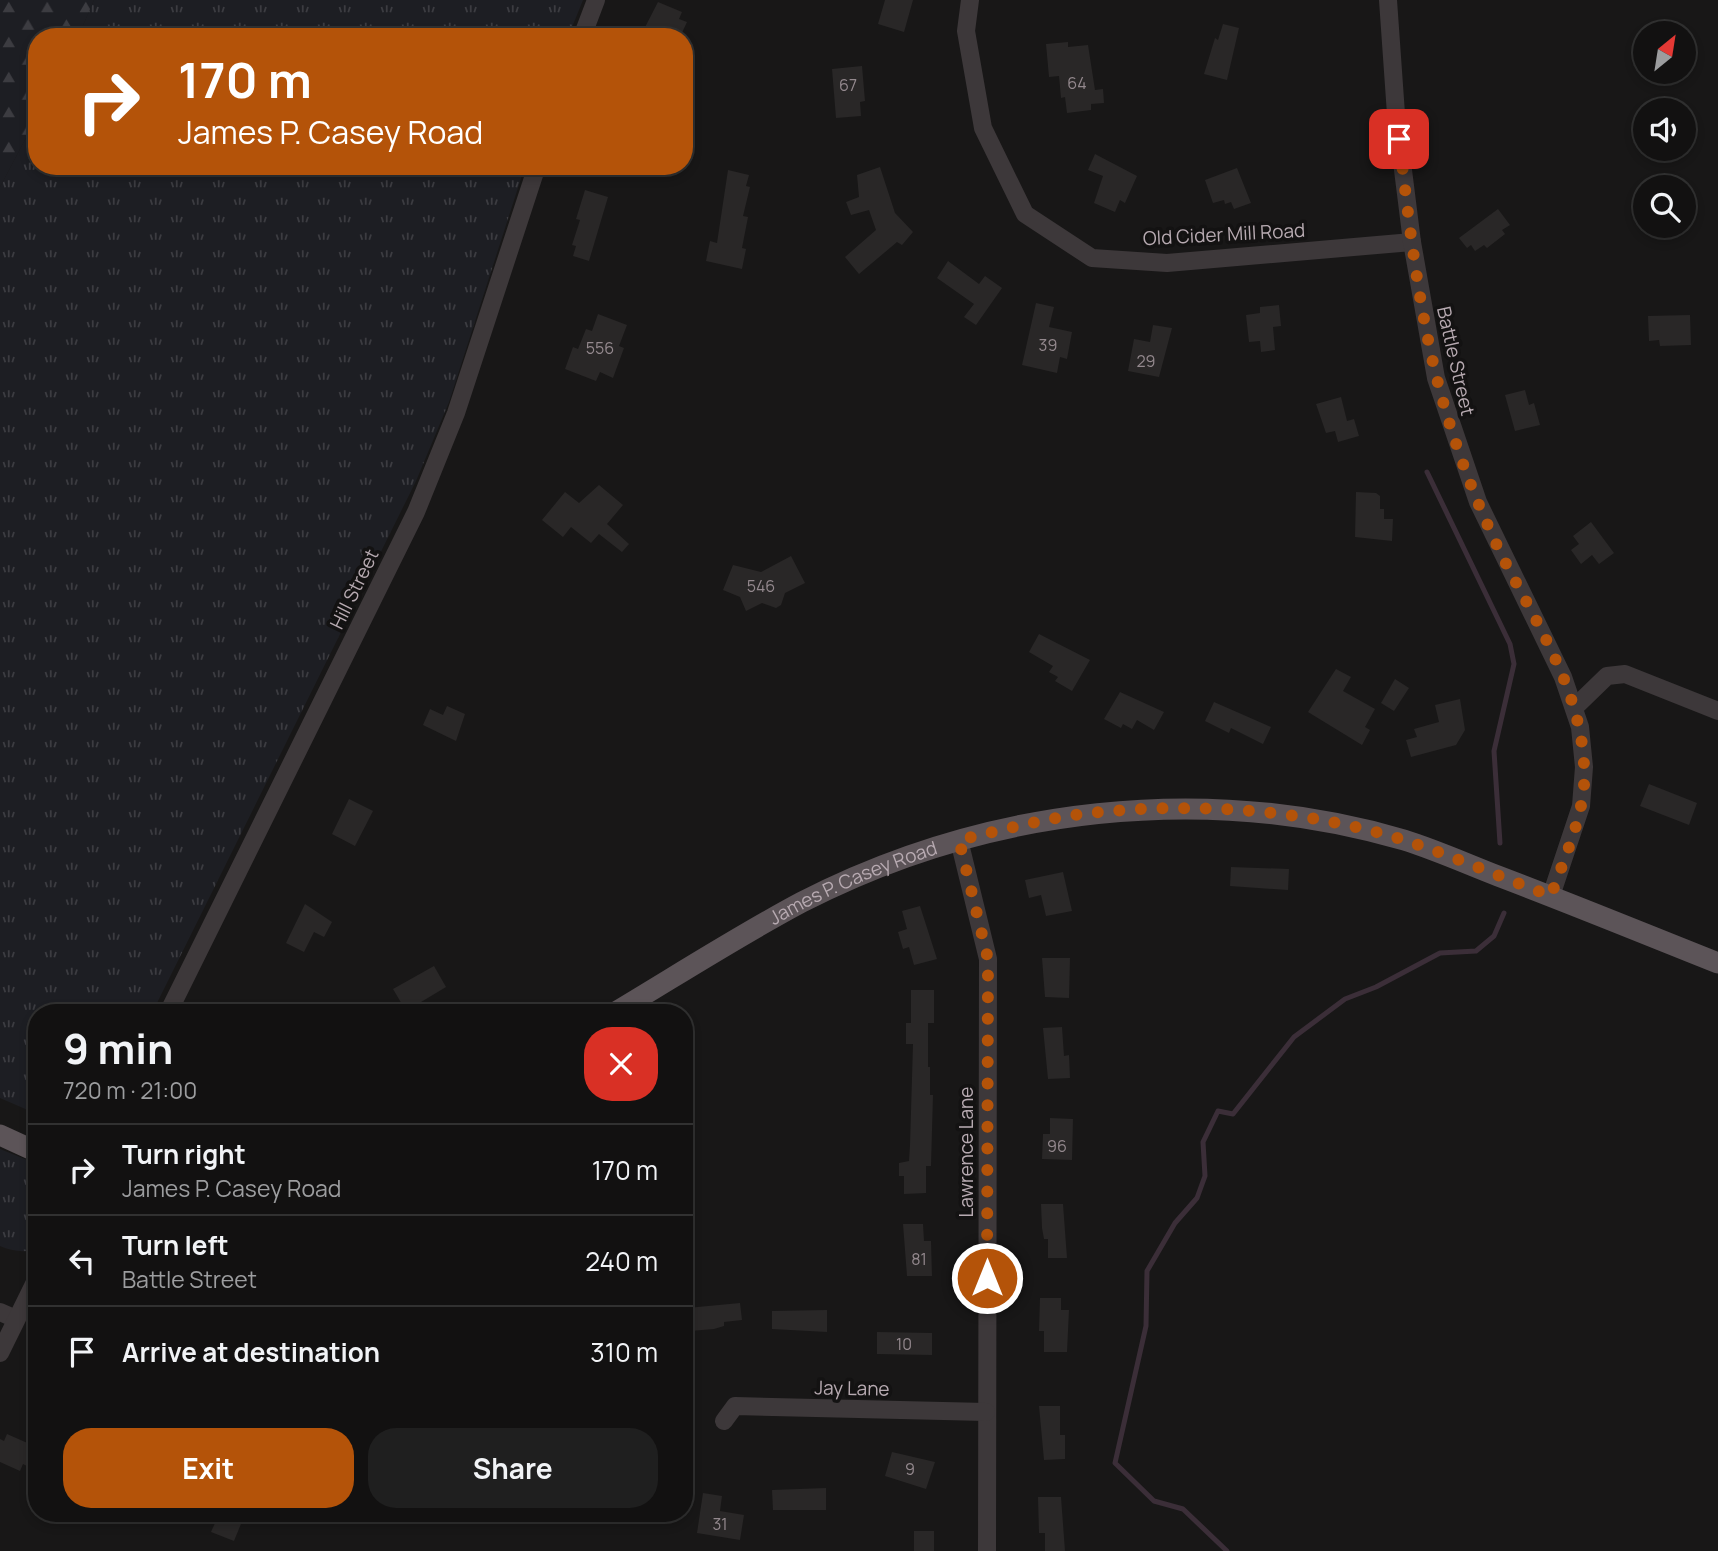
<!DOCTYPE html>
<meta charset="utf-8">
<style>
body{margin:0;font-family:Manrope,sans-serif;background:#1f1f1f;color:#f1f3f6;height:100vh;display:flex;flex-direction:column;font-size:26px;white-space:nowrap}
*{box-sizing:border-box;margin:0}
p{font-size:23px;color:#9c9d9f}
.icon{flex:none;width:38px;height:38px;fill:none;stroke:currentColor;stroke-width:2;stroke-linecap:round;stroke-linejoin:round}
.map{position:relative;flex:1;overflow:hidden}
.sheet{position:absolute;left:28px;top:1004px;width:665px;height:518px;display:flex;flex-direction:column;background:#121111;border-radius:28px;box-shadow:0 4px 10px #0003,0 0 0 2px #313131}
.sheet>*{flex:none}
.top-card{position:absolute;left:28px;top:28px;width:665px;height:147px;border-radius:28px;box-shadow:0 4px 10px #0003,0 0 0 2px #313131;background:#b45309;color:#fff;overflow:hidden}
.needle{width:46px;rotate:30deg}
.buttons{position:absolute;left:1633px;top:21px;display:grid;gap:14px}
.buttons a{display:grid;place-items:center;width:63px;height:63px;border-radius:50%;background:#121111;box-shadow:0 4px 10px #0003,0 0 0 2px #313131;font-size:35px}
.pin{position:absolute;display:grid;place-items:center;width:60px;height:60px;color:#fff;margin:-30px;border-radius:14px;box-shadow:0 4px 10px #0006}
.me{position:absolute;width:77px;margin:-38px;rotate:0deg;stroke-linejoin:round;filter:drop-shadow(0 0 5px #0008)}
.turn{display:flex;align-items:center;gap:24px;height:147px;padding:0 35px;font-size:32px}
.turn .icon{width:91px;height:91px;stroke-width:2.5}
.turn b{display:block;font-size:49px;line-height:60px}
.round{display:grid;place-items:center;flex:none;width:74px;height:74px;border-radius:28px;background:#1f1f1f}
.summary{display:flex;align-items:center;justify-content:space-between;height:119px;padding:0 35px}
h1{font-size:42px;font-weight:700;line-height:52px}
.cta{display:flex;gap:14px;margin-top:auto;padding:14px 35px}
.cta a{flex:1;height:80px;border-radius:28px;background:#b45309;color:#fff;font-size:28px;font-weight:700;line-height:80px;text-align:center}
.cta a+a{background:#1f1f1f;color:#f1f3f6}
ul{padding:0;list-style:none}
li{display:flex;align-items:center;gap:21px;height:91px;padding:0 35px;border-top:2px solid #313131}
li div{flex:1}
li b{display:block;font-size:26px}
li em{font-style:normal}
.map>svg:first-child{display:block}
.grass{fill:url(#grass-tufts)}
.forest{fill:url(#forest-firs)}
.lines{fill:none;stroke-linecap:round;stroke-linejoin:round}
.stream{stroke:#3b2e38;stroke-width:5}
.building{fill:#292727}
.minor{stroke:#3d383a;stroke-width:18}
.major{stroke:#5c5458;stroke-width:21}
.route{stroke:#b45309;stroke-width:12;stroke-dasharray:0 21.6}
.labels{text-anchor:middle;stroke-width:7;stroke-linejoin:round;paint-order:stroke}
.number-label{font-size:16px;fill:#94898e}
.street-label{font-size:19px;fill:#b7aab1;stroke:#131212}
</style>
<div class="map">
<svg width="1718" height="1551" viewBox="0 0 1718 1551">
<defs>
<pattern id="grass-tufts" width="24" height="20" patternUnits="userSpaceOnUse" patternTransform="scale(1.75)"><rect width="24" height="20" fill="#1d1e23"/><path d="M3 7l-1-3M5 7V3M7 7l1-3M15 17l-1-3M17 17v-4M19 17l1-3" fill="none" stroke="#3c3c41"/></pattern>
<pattern id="forest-firs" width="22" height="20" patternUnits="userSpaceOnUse" patternTransform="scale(1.75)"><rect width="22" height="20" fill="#1d1e23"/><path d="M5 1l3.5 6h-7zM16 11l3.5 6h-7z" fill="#3c3c41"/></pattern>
</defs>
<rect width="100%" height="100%" fill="#181717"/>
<g class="grass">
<polygon points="94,0 583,0 568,37 78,37"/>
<polygon points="37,117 37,166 525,166 449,402 416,481 152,1013 37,1013 37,1114 0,1098 0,187"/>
<path d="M0,1149L37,1164V1249C24,1253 12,1251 0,1246Z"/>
</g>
<polygon class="forest" points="0,0 94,0 78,37 37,37 37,117 0,187"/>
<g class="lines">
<g class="stream">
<polyline points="1427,472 1510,644 1514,664 1494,751 1500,843"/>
<polyline points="1227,1551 1183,1509 1154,1501 1115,1463 1146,1326 1147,1271 1175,1223 1197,1198 1205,1176 1203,1142 1218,1111 1233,1114 1294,1037 1345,999 1376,987 1440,953 1476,951 1494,936 1504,913"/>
</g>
</g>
<g class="building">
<polygon points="885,0 913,0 904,32 878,24"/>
<polygon points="658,2 682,12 679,19 687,22 680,37 640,37"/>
<polygon points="1223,24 1239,28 1227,80 1204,74 1215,38 1218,40"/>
<polygon points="1068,42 1068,47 1088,45 1095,90 1103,89 1104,103 1091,104 1091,110 1067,113 1065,97 1061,98 1059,76 1049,77 1046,44"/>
<polygon points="862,66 865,101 860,102 861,116 836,118 832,69"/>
<polygon points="1095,154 1137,176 1125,203 1120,200 1115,212 1094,203 1103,176 1088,170"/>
<polygon points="880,167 895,213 913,232 902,245 897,242 859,274 845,257 876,230 869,210 851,215 846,202 859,197 857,175"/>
<polygon points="1237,168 1251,203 1234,209 1231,202 1225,204 1224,200 1213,203 1205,180"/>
<polygon points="728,170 749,175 746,186 750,187 743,216 748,217 742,248 746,249 742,269 706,261 710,241 717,243"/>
<polygon points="585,190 608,197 589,261 573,256 576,246 572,245 580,220 576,219"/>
<polygon points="1498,209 1510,225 1502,230 1505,234 1487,248 1484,245 1475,251 1471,245 1467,248 1459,238"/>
<polygon points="948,261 979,284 985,276 1002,288 976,325 964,317 974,304 937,278"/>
<polygon points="1036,303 1054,307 1049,327 1072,332 1067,359 1060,357 1057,373 1022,365"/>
<polygon points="1279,305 1281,326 1273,327 1275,350 1261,352 1260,341 1249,342 1246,315 1260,313 1260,307"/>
<polygon points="598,314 627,325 619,346 624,348 613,378 600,372 596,381 565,369 573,347 578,349 586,329 592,331"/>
<polygon points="1690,315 1691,345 1660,346 1659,340 1649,341 1648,316"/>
<polygon points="1153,325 1172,328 1159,377 1128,371 1134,339 1150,342"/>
<polygon points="1525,390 1529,405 1534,403 1540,425 1515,431 1505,395"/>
<polygon points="1341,397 1347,421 1354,419 1359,436 1338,442 1335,431 1326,433 1316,404"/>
<polygon points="599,485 623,505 607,524 629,544 622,552 599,534 591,543 571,527 563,537 542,520 565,492 579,503"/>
<polygon points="1356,492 1376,493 1380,496 1380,509 1384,509 1384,519 1393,519 1392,541 1355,537"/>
<polygon points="1591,522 1614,553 1599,564 1592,555 1581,564 1571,550 1579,544 1573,536"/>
<polygon points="791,556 805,583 785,593 781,605 776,608 762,603 746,611 740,597 723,590 733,565 761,572"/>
<polygon points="1039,634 1090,660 1072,691 1055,681 1058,677 1049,672 1053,666 1029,652"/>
<polygon points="1336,669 1351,677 1343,691 1375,709 1365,727 1370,730 1362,745 1308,712"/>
<polygon points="1395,679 1409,688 1394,711 1381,703"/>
<polygon points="1120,692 1164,712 1154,730 1137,720 1132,729 1123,724 1121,728 1104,719"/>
<polygon points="1460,699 1465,730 1456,745 1411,757 1406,740 1417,737 1414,729 1439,722 1435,705"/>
<polygon points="1214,702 1271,727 1263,744 1231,728 1229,733 1205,721"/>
<polygon points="447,706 465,714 456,741 423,725 430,709 443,715"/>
<polygon points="1649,784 1697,803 1689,825 1640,806"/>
<polygon points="349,799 373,811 355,846 332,834"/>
<polygon points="1231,867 1289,869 1288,890 1230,886"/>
<polygon points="1063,872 1072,911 1046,916 1041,895 1029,898 1025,880"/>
<polygon points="305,904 332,922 324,937 314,932 304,952 286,943"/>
<polygon points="920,906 937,959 914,965 909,947 903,949 898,932 907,929 902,911"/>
<polygon points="1042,958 1070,958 1069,998 1045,997"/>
<polygon points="434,966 446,987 406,1011 393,989"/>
<polygon points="911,990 934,990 934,1023 928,1023 928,1067 930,1067 930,1095 933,1095 931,1166 926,1166 926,1193 904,1194 904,1176 899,1176 899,1163 909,1161 910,1145 913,1044 906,1044 906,1023 911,1023"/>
<polygon points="1062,1027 1064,1056 1069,1055 1070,1078 1048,1079 1043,1028"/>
<polygon points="1050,1118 1073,1119 1072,1160 1042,1159 1043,1134 1050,1134"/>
<polygon points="1041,1204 1063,1204 1067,1258 1048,1258 1048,1239 1044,1239 1042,1228"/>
<polygon points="903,1224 923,1224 924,1241 931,1241 932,1276 907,1276"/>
<polygon points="1040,1298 1061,1298 1061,1310 1069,1310 1067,1352 1044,1352 1044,1331 1039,1331"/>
<polygon points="740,1303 742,1320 724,1322 724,1326 714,1329 690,1331 687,1308"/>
<polygon points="827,1310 827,1332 772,1329 772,1311"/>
<polygon points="877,1332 932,1333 932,1355 877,1354"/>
<polygon points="1039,1406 1060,1406 1060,1435 1065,1435 1065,1459 1044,1460"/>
<polygon points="7,1434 32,1445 29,1450 37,1454 37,1471 23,1464 20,1471 0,1462 0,1439 4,1441"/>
<polygon points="892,1452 935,1462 926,1489 885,1476"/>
<polygon points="826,1488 826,1510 773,1510 772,1490"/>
<polygon points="703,1493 722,1496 720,1511 744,1515 740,1540 697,1533"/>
<polygon points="1038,1497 1061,1497 1065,1551 1045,1551 1045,1533 1039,1533"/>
<polygon points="219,1514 245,1514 234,1541 211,1532"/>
<rect x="914" y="1531" width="20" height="20"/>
</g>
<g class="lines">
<g class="minor">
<polyline points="970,0 966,31 983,128 1025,214 1092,258 1167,263 1412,242"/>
<polyline points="1388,0 1396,114 1412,242 1436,378 1478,502 1563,677 1580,727 1584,767 1581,806 1551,896"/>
<polyline points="582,37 596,0"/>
<polyline points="1575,707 1607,676 1625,674 1718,711"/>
<polyline points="959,840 988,959 987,1551"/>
<polyline points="168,1013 416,512 456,413 537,166"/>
<polyline points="0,1312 16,1319"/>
<polyline points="0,1353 37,1278"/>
<polyline points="724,1421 735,1406 986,1412"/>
</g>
<g class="major">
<path id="s1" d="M614,1013C676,976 738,936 802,902C987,807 1205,782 1404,840C1436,850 1467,864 1498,876C1572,904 1645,934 1718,963"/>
<polyline points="0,1135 37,1152"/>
</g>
</g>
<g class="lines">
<path class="route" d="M987,1278L988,959L959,840C1002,830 1046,818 1090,813C1194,802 1307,809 1407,841C1455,857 1503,878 1551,896C1563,861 1581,823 1584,785C1588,699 1538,627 1501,554C1482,514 1465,473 1452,431C1421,337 1411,237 1399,139"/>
</g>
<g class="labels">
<g class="number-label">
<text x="1077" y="89">64</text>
<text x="848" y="91">67</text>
<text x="1048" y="351">39</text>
<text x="600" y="354">556</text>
<text x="1146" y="367">29</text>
<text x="761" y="592">546</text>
<text x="1057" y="1152">96</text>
<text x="919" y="1265">81</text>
<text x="904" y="1350">10</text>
<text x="910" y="1475">9</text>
<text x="720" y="1530">31</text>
</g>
<g class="street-label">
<text transform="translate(1224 234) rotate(-3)" y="7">Old Cider Mill Road</text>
<text transform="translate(1456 361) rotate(77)" y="7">Battle Street</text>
<text transform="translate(354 589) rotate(-64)" y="7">Hill Street</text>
<text dy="7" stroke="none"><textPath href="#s1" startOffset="273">James P. Casey Road</textPath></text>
<text transform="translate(966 1152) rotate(-90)" y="7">Lawrence Lane</text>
<text transform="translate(852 1388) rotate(1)" y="7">Jay Lane</text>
</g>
</g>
</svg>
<div class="buttons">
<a><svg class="needle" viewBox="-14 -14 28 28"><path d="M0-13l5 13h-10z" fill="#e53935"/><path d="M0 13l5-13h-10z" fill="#9c9d9f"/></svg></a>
<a><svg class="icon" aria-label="sound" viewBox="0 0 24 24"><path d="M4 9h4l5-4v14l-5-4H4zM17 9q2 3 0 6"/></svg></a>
<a><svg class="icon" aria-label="search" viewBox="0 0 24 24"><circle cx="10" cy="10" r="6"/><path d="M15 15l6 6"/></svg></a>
</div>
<div class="pin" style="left:1399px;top:139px;background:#d93025"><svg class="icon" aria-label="arrive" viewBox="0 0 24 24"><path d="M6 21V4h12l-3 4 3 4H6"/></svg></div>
<svg class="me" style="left:987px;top:1278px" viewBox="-20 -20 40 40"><circle r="17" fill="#b45309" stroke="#fff" stroke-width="3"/><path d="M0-11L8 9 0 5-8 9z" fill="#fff"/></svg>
<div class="top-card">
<div class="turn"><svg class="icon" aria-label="right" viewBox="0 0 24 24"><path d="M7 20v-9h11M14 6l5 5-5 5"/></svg><div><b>170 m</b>James P. Casey Road</div></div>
</div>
<section class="sheet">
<div class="summary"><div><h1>9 min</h1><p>720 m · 21:00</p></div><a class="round" style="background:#d93025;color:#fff"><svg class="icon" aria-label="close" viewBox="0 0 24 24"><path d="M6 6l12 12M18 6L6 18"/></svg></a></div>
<ul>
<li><svg class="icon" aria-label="right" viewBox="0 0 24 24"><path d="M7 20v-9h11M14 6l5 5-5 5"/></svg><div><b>Turn right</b><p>James P. Casey Road</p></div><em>170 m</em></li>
<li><svg class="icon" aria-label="left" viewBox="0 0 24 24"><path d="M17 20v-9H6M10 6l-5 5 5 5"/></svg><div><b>Turn left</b><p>Battle Street</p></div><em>240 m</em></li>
<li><svg class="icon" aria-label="arrive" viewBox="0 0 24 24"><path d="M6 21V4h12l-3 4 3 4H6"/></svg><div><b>Arrive at destination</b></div><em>310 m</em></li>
</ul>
<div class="cta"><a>Exit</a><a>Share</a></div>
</section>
</div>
